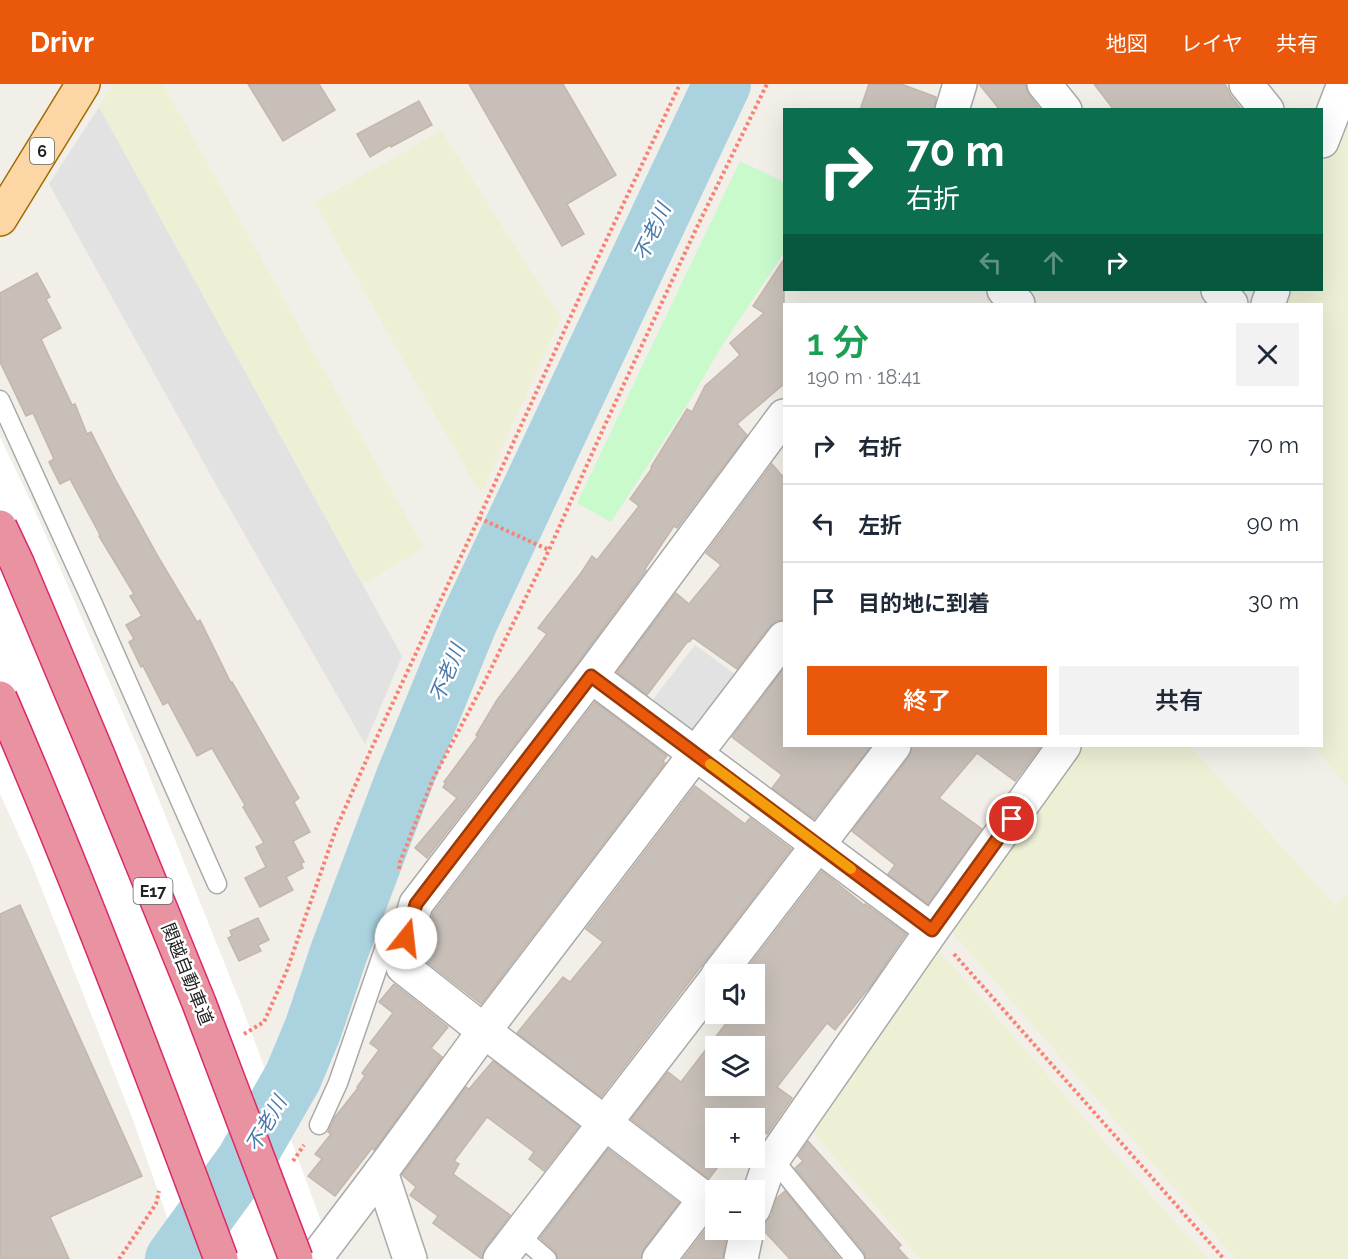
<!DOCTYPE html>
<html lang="ja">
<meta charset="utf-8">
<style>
body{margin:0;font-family:Raleway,"Noto Sans JP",sans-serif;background:#f2f2f3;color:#1f2937;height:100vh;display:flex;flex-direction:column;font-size:22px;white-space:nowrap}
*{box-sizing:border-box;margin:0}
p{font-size:20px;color:#747a83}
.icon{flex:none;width:33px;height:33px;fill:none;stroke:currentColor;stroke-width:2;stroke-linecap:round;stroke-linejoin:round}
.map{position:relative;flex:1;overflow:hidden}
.details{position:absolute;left:783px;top:219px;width:540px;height:444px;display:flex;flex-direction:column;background:#fff;border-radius:0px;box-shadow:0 6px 24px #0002}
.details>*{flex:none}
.top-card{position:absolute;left:783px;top:24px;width:540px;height:183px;border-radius:0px;box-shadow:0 6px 24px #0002;background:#0b6e4f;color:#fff;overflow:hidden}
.buttons{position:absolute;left:705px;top:880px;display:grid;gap:12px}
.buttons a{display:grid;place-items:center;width:60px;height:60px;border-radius:0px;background:#fff;box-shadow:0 6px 24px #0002;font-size:30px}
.pin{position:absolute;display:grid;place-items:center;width:51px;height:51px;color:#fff;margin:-26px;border:3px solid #fff;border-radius:50%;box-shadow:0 2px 6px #0007}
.me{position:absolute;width:66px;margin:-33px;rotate:16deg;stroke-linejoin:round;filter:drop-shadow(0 0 4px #0008)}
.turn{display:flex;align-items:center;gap:21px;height:126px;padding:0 24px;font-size:27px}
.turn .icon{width:78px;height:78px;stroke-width:2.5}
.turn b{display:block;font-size:42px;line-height:51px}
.lanes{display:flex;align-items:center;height:57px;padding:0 24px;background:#0003;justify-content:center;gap:30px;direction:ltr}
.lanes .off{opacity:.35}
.round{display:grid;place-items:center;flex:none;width:63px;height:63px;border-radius:0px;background:#f2f2f3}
.headline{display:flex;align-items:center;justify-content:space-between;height:102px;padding:0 24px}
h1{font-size:36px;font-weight:600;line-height:45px;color:#1e9e55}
.action{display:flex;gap:12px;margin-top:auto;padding:12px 24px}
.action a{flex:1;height:69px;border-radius:0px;background:#ea580c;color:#fff;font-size:24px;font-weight:600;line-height:69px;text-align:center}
.action a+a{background:#f2f2f3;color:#1f2937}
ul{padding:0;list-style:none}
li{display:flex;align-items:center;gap:18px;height:78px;padding:0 24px;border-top:2px solid #e0e1e3}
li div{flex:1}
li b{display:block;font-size:22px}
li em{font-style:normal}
header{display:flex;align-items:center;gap:36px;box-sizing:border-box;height:84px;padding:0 30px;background:#ea580c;color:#fff}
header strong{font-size:28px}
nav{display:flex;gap:33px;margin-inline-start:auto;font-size:21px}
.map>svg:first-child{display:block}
.farmland{fill:#eef0d5}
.park{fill:#c8facc}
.parking{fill:#e2e2e2}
.pier{fill:#fff}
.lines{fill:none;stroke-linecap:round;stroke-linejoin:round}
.river{stroke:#aad3df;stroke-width:58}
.building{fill:#c7bfb8;stroke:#c4b6ab;stroke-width:1.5;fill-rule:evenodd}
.service-casing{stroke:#a9a9a9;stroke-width:21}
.minor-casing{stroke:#a9a9a9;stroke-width:36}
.primary-casing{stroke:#a06b00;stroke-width:36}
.path{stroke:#fa8072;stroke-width:4;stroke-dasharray:3 3;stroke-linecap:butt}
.service{stroke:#fff;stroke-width:18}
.minor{stroke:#fff;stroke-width:33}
.primary{stroke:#fcd6a4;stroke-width:33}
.motorway-bridge-casing{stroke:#dc2a67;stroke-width:36;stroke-linecap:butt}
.motorway-bridge{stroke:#e892a2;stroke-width:33}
.route-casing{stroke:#983908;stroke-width:15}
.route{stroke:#ea580c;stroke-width:10}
.slow{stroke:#f59e0b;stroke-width:10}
.labels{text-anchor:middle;stroke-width:5;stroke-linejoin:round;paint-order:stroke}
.shield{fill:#fff;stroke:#646464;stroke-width:1.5}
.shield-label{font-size:16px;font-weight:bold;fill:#222}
.street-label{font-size:18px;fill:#222;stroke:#fff}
.water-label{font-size:20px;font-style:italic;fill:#4a7aab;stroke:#fff}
</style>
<header>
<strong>Drivr</strong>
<nav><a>地図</a><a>レイヤ</a><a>共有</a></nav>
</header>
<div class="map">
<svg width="1348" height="1175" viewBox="0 0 1348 1175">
<rect width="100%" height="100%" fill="#f2efe9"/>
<g class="farmland">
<polygon points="112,0 163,0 424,464 363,500 99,23"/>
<polygon points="1342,32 1348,39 1348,703 1314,662 1322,662 1322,220 1279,220 1283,206 1322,206 1322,87"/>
<polygon points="441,46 561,234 481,410 403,276 314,118 394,74"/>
<polygon points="1076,662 1103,662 1107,664 1109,662 1190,662 1335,821 1348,810 1348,1175 1236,1175 950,846"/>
<polygon points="940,867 1155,1116 1208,1175 920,1175 807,1041 931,869"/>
</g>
<polygon class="park" points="740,77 784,98 784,169 723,260 689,318 611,438 577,419"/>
<g class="parking">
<polygon points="99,23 402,572 365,660 210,390 49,100"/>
<polygon points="695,561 736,591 695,647 681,649 647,623"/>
</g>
<polygon class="pier" points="0,353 33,422 139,666 242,923 335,1175 182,1175 133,1036 31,778 0,710"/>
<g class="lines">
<polyline class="river" points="174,1175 245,1077 293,993 313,945 339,868 405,693 469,537 722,0"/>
</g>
<g class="building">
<polygon points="248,0 319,0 335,26 283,57"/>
<polygon points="469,0 563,0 616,91 567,120 584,150 562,162"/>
<polygon points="869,0 901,0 936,13 934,26 860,26"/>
<polygon points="979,0 1026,0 1026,3 1029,11 1040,26 1000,26"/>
<polygon points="1094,0 1225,0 1231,12 1242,26 1114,26"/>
<polygon points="419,17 432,41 391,63 390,61 370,73 357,50"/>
<polygon points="784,175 784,300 737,340 747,351 677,444 674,442 645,485 646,486 576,581 427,774 415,764 457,714 443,703 446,699 444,698 478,652 476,651 497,616 547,550 538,544 581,489 592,472 597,476 639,422 630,415 652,384 651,383 687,325 692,328 705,302 740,271 730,259 764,229 753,222"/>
<polygon points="37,189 50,213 46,215 61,244 41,255 72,321 75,320 87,350 91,348 115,395 160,476 197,538 200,536 231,599 232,598 299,714 294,718 310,748 293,757 304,778 301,779 303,784 286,793 293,806 260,823 245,794 266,783 256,763 264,759 243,723 245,721 212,664 197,672 168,618 163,621 143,582 141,583 129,558 134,555 126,541 142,532 130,512 134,510 99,452 100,451 70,395 60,400 49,378 54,375 33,329 26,332 0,278 0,209"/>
<polygon points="772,380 784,394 784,536 776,537 769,543 737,585 693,554 689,558 688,557 647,611 617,588 676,509 689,520 721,481 706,469"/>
<polygon points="784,584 784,662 871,662 814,735 772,704 782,691 732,653"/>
<polygon points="595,618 667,672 663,677 665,679 481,920 423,875 423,868 437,850 429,844 433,829"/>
<polygon points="912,662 1041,662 1015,697 977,669 939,714 982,745 928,820 888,790 895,781 852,747 909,673 912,665"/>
<polygon points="695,702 745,740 750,734 791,765 601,1013 517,949 563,893 570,898 603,858 586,845"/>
<path d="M822,787L864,821L865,820L906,850L872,900L835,946L827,939L777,1003L792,1014L767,1050L754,1041V1035L745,1034V1035H716V1074H717L716,1076L720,1080L709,1095L631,1035L668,988L681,998L727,938L717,930H754V891H742ZM716,963H754V1002H716Z"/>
<polygon points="20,821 142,1092 50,1133 69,1175 0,1175 0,830"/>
<polygon points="258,834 269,856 258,861 261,867 239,877 228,854 232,852 230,847"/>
<polygon points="394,900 448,943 431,964 442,973 374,1066 372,1064 335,1112 308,1092 322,1075 315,1070 331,1050 328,1048 335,1033 358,1004 357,1003 365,992 362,989 379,966 370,959 393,929 379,918"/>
<polygon points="493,977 579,1042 544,1087 529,1075 534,1068 487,1033 454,1077 459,1080 453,1090 510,1131 485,1164 482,1175 433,1139 438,1132 410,1111 416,1103 402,1091 466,1003 469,1005"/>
<polygon points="808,1057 901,1161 898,1164 908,1175 866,1175 864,1168 795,1084 803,1077 798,1072"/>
<polygon points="608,1065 679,1119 644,1164 641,1175 558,1175 555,1167 540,1154"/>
<polygon points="785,1107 840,1175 790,1175 765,1148 764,1139 773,1130 772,1129 777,1114"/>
<polygon points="710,1140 716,1144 716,1146 718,1146 726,1153 723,1175 683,1175"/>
</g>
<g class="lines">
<g class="service-casing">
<g id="service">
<polyline points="0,316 93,520 217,800"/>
<polyline points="319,1041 338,999 389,851 406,854"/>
<polyline points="773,1075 855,1175"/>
<polyline points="519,1151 547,1175"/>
</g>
</g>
<g class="minor-casing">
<g id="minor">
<polyline points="1044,0 1065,26"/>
<polyline points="1246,0 1267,26"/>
<polyline points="952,26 960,0"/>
<polyline points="1322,57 1344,0"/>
<polyline points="1004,206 1018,220"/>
<polyline points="1218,206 1231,220"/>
<polyline points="1268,220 1273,206"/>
<polyline points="591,592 932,846"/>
<polyline points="718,891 894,662"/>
<polyline points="381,1088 410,1175"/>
<polyline points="754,1124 765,1092 773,1075 932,846 1064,662"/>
<polyline points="315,1175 381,1088 484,947 784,554"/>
<polyline points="500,1175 716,895"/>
<polyline points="659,1175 705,1115 484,947 403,883 406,854 416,820 591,592 784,332"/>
<polyline points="741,1175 747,1146"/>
</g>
</g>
<g class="primary-casing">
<polyline id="primary" points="0,135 83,0"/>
</g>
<g class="path">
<polyline points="479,434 549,466"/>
<polyline points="399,785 400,778 433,695 485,597 549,466 604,343 697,143 767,0"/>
<polyline points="954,870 1224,1175"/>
<polyline points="244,950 264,938 287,886 336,745 369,670 479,434 587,197 680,0"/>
<polyline points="293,1077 304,1061"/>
<polyline points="119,1175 156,1120 159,1107"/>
</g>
<use href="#service" class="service"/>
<use href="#minor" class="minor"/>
<use href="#primary" class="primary"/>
<g class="motorway-bridge-casing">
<g id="motorway-bridge">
<polyline points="0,443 17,479 97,669 199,919 296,1175"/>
<path d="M0,614C80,799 151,987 221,1175"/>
</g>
</g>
<use href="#motorway-bridge" class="motorway-bridge"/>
</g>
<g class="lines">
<g class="route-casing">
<polyline id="route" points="406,854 416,820 591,592 932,846 1012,735"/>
</g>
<use href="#route" class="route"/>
<polyline class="slow" points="710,680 851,785"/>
</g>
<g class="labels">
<g class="shield">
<rect x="30" y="54" width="24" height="26" rx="4.5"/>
<rect x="133.5" y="794" width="39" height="26" rx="4.5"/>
</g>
<g class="shield-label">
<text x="42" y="73">6</text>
<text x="153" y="813">E17</text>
</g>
<g class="street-label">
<text transform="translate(187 890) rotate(68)" y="6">関越自動車道</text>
</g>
<g class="water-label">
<text transform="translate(652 148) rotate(-65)" y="7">不老川</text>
<text transform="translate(447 589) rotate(-68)" y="7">不老川</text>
<text transform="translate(266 1040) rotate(-60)" y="7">不老川</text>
</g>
</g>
</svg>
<div class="buttons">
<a><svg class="icon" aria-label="sound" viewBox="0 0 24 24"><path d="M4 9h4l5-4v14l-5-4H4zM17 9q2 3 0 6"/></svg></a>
<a><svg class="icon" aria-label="layers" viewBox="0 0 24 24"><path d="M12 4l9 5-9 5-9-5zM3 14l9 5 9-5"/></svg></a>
<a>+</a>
<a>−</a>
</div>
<div class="pin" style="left:1012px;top:735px;background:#d93025"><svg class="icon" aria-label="arrive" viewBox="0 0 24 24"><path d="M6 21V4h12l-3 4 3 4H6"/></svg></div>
<svg class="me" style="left:406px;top:854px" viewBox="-20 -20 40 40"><circle r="19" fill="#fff"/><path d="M0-13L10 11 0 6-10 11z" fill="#ea580c"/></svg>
<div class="top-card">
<div class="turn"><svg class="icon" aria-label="right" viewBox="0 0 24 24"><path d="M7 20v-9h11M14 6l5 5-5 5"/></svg><div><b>70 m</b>右折</div></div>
<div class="lanes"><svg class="icon off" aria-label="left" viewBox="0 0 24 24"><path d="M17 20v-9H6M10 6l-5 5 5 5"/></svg><svg class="icon off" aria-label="ahead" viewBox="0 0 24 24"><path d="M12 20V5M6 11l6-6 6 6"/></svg><svg class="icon" aria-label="right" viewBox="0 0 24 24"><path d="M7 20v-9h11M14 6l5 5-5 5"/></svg></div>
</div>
<section class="details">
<div class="headline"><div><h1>1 分</h1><p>190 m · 18:41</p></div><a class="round"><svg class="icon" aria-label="close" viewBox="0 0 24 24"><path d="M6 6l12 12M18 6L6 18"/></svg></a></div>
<ul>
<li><svg class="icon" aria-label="right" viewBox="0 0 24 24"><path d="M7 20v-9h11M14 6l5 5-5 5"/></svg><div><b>右折</b></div><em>70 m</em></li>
<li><svg class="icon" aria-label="left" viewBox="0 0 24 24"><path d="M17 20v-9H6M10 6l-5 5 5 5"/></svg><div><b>左折</b></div><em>90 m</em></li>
<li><svg class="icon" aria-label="arrive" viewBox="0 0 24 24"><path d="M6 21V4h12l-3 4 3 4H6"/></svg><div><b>目的地に到着</b></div><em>30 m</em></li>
</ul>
<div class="action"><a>終了</a><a>共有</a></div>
</section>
</div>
